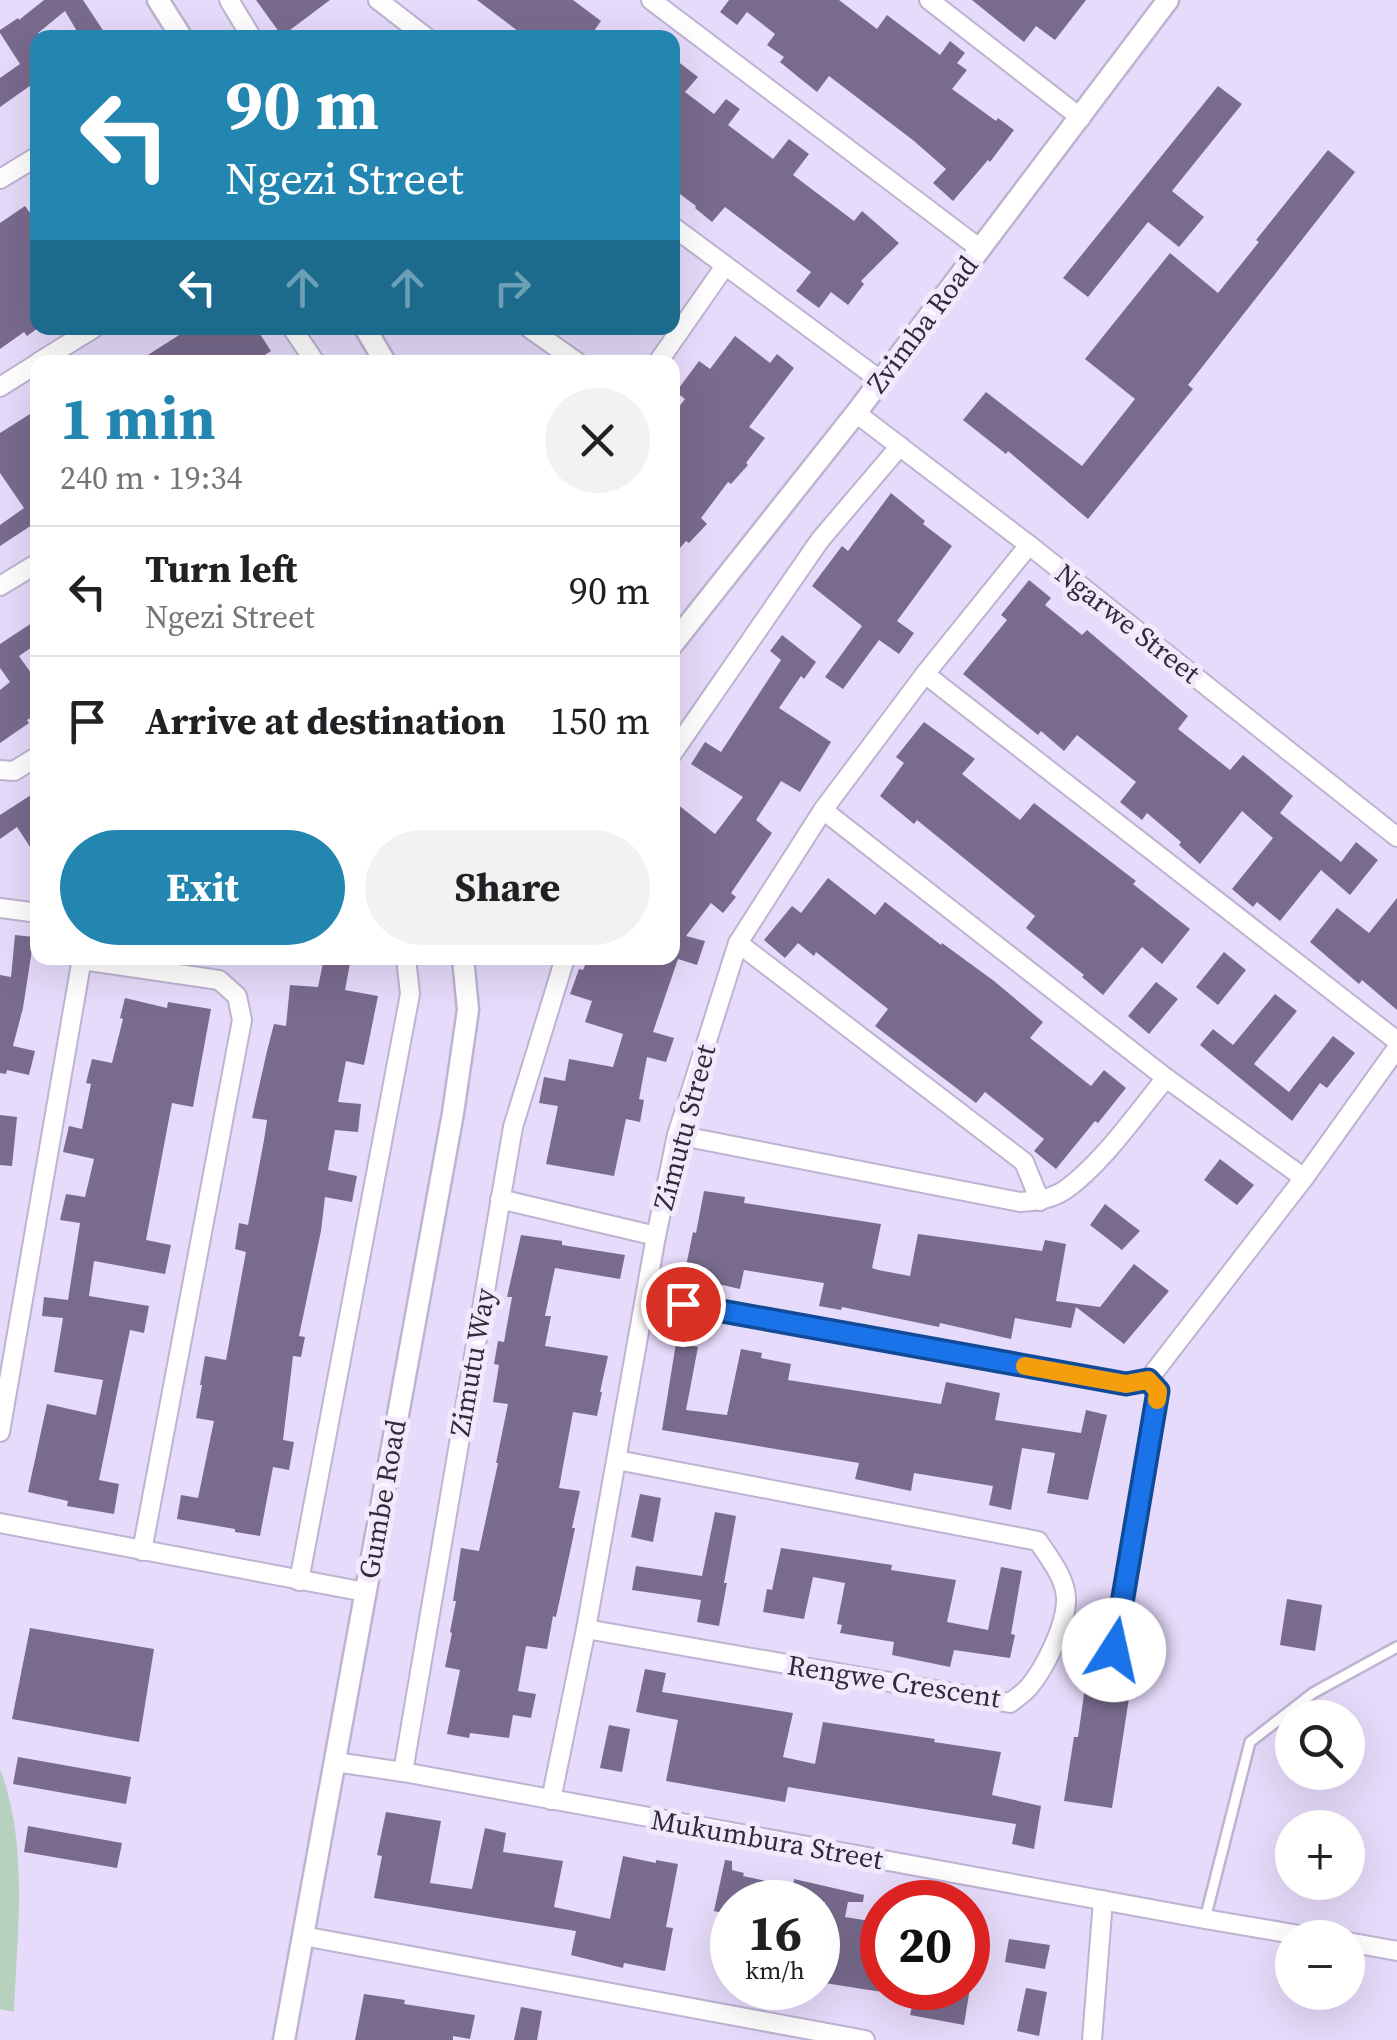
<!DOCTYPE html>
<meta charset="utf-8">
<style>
body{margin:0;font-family:"Source Serif 4",serif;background:#f2f2f2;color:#202124;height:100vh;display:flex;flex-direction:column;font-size:38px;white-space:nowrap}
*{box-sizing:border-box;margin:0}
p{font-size:32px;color:#757577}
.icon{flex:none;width:55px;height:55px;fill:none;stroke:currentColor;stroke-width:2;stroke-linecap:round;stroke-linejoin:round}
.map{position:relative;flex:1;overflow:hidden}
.details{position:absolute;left:30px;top:355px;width:650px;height:610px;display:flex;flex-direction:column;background:#fff;border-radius:20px;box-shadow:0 10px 40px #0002}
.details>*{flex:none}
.banner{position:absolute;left:30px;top:30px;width:650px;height:305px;border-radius:20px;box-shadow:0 10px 40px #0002;background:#2386b0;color:#fff;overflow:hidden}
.fabs{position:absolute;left:1275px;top:1700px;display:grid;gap:20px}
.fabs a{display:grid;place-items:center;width:90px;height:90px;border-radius:50%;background:#fff;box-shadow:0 10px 40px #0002;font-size:50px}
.speed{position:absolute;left:710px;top:1880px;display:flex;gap:20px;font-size:50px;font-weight:700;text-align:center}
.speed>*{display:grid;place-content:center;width:130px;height:130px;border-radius:50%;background:#fff;box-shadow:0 10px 40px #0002;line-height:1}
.speed small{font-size:25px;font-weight:400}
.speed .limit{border:15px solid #d22;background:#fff;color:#111}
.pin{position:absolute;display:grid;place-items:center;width:85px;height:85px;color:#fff;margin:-42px;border:5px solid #fff;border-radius:50%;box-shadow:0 2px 10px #0007}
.me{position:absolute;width:110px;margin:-55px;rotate:10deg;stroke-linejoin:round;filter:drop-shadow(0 0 8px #0008)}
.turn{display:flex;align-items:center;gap:35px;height:210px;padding:0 30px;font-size:45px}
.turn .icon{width:130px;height:130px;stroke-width:2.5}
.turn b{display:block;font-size:70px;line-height:85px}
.lanes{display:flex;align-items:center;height:95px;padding:0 30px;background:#0003;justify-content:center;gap:50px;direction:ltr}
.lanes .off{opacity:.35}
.round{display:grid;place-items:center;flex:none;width:105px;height:105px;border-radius:52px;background:#f2f2f2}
.overview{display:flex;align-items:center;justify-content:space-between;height:170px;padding:0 30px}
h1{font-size:60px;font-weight:700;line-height:75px;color:#2386b0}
.primary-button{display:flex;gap:20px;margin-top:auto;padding:20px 30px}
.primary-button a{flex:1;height:115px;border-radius:60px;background:#2386b0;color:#fff;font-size:40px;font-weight:700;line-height:115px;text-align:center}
.primary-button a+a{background:#f2f2f2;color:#202124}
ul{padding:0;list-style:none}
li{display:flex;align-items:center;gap:30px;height:130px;padding:0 30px;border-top:2px solid #e0e0e0}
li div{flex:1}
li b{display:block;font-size:38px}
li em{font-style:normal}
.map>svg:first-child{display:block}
.green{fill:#b6d2be}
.building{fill:#796b8e}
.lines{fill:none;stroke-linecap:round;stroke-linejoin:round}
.service-casing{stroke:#beb3d1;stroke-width:14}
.minor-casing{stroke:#beb3d1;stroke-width:22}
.tertiary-casing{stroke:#beb3d1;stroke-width:25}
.service{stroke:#fff;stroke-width:9}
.minor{stroke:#fff;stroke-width:18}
.tertiary{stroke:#fff;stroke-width:20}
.route-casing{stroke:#114b97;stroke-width:25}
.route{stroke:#1a73e8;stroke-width:18}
.slow{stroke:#f59e0b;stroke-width:18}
.labels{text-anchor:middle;stroke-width:10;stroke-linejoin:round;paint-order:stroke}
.street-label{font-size:28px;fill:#302c37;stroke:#f1eafd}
</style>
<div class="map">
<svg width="1397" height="2040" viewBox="0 0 1397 2040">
<rect width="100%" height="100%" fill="#e6dbfa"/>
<path class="green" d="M0,1769C29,1845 17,1932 14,2012L0,2009Z"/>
<g class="building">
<polygon points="44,0 83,0 108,38 81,38 65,11 38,33 38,89 34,83 0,107 0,78 20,64 0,33 0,30 18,18 19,20"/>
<polygon points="256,0 330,0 282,36"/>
<polygon points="477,0 573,0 601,21 589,38 527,38"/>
<polygon points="729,0 839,0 877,29 887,15 940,55 950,41 965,53 957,63 967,70 952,89 996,121 998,118 1014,130 990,162 988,160 953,201 933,183 946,169 914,141 829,76 817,92 797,76 780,62 784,57 767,45 775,34 747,12 737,25 720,12"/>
<polygon points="972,0 1086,0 1055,40 1036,26 1024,42"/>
<polygon points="672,57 698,77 685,92 714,114 726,99 740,109 728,125 773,159 789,139 809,154 793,175 854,221 862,211 899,243 861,281 864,284 848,305 831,292 819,308 796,291 811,272 725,207 712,222 695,208 696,206 672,188"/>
<polygon points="1218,86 1242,104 1172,191 1204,217 1179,247 1148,222 1088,297 1063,278"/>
<polygon points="1328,150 1355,172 1188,385 1193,389 1088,519 1008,451 1006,454 963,420 986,392 1082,466 1135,399 1085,359 1170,253 1218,293 1259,242 1256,240"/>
<polygon points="25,206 38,224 38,328 27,336 24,332 0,349 0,223"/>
<polygon points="190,328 256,328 271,351 254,362 137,362"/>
<polygon points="735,336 770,363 777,354 794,368 749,427 765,438 746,463 748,465 731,484 728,482 701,518 707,524 689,543 686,541 672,557 672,416 685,399 676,392 699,361 710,369"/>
<polygon points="38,409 38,528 35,523 0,546 0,525 24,508 0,473 0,433"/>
<polygon points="891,493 925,521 923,524 952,546 897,621 914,633 899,654 879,640 843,689 825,677 862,626 812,586 842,546 848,551"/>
<polygon points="1029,580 1051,598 1045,605 1082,635 1087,630 1188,716 1178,729 1230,770 1243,755 1293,796 1280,813 1341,862 1356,842 1378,860 1350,895 1321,870 1280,921 1257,902 1253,907 1232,889 1273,838 1242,811 1200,864 1179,845 1181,842 1147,813 1142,820 1120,802 1136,782 1077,735 1064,751 1041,731 1038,735 963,674 1007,620 1001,615"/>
<polygon points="38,619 38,643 19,656 38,683 38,713 27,720 29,723 0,743 0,690 10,682 0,668 0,644"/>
<polygon points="782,635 816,662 804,679 801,676 779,708 831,742 800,792 781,781 756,820 772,833 731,893 736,897 723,913 711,903 686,936 705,941 697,965 678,959 653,1032 674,1038 666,1062 647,1057 639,1099 644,1100 640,1122 626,1119 614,1176 546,1164 558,1106 539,1103 544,1077 565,1081 569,1059 613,1067 623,1034 585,1022 592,1001 570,994 579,969 583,970 588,958 673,958 672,800 715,834 743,797 691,764 705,742 721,752 781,660 770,651"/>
<polygon points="924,722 975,759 962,774 1020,820 1034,803 1136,881 1133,884 1190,929 1162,964 1142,947 1103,995 1082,977 1084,975 1026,928 1035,916 917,820 914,824 880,796 904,763 896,757"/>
<polygon points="31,795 38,805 38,859 17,827 0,839 0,815"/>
<polygon points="828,878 875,915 885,902 941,945 942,943 994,981 1043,1022 1030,1038 1091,1086 1104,1070 1126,1088 1098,1123 1095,1121 1056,1169 1034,1151 1044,1139 985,1092 976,1103 875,1026 888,1009 816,952 814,956 798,943 785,958 764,940 792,906 801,913"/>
<polygon points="1397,898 1397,1010 1362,980 1359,984 1310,942 1337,908 1369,933"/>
<polygon points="15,935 34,937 23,1008 13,1046 35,1051 29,1075 7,1070 6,1074 0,1073 0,975 11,977"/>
<polygon points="1224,952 1246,970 1218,1005 1196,987"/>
<polygon points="324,958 351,958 345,990 378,996 364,1065 346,1061 338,1102 361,1104 358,1132 335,1130 328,1170 357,1176 352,1202 325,1197 321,1231 299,1336 305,1337 301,1357 293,1356 283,1440 294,1442 289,1470 273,1467 260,1536 235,1532 235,1529 177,1519 181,1495 198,1498 214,1421 196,1418 202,1385 200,1385 205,1356 226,1360 246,1252 235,1249 239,1223 248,1225 264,1140 267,1120 252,1118 267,1051 274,1024 286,1026 290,985 318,987"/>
<polygon points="1156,982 1178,999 1149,1034 1128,1016"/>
<polygon points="1275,994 1297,1011 1254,1064 1289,1092 1333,1036 1355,1053 1327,1088 1320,1083 1292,1121 1200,1045 1213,1029 1233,1045"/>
<polygon points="125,998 167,1008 168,1002 211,1009 193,1107 172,1103 146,1240 171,1245 165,1274 94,1261 89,1296 149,1306 144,1333 130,1330 99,1480 119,1484 114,1514 67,1506 68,1501 28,1492 47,1404 96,1415 103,1380 54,1372 63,1318 42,1316 44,1297 68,1300 80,1223 60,1220 66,1194 85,1197 94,1159 63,1152 69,1126 82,1129 91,1084 86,1083 92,1059 112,1063 123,1019 120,1018"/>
<polygon points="0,1115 17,1117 12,1166 0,1165"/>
<polygon points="1220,1159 1254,1185 1237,1205 1204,1180"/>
<polygon points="704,1191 745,1197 744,1203 881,1224 872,1268 878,1270 910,1276 918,1234 1042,1251 1045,1240 1066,1244 1056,1301 1100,1307 1134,1264 1169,1291 1124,1344 1076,1307 1071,1328 1015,1318 1011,1339 940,1323 939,1327 842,1307 841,1310 819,1306 824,1283 744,1270 740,1289 718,1284 718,1282 684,1276 693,1232 696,1233"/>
<polygon points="1105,1204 1140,1231 1122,1250 1090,1225"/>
<polygon points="521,1235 562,1241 562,1245 625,1255 620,1279 555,1268 545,1316 551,1316 545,1346 608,1356 600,1392 602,1392 597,1416 573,1412 559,1488 580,1491 572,1528 575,1528 570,1552 556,1617 553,1616 547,1649 526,1646 518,1691 536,1694 531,1718 513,1715 509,1738 470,1733 469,1738 447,1734 460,1670 445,1667 452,1633 450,1632 456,1601 453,1601 461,1548 479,1551 498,1463 496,1463 508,1404 493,1402 499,1365 494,1364 498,1341 504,1342 512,1297 507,1297"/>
<polygon points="676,1343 698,1347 686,1410 727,1415 741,1349 762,1353 761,1358 791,1364 788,1380 941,1404 946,1382 1000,1393 995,1420 1081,1433 1086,1410 1107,1415 1088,1500 1047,1493 1055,1453 1022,1448 1011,1510 989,1505 993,1486 914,1473 911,1491 855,1479 859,1463 662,1430"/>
<polygon points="640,1494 661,1498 653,1542 631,1537"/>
<polygon points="715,1512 736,1516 724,1583 727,1583 719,1626 697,1622 701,1600 632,1590 636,1566 702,1576"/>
<polygon points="781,1548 892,1565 891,1570 956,1580 947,1622 988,1630 1001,1567 1022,1571 1011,1634 1015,1635 1010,1658 954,1650 950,1667 892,1655 894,1642 840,1633 842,1625 837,1624 845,1583 813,1577 804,1619 763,1612 767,1589 772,1590"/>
<polygon points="1287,1599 1322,1605 1315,1651 1280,1645"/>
<polygon points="30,1628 154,1649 139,1742 12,1719"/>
<polygon points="1088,1666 1133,1672 1112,1808 1064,1801 1074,1737 1078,1737"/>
<polygon points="645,1669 666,1673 662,1692 793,1713 783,1757 815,1764 823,1722 935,1739 934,1742 1001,1752 992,1795 1041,1806 1034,1849 1012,1844 1016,1824 788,1787 785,1802 666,1781 678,1720 636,1712"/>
<polygon points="609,1725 630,1729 622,1772 600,1768"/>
<polygon points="18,1757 131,1777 126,1804 13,1784"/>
<polygon points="386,1812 441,1821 430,1883 472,1889 485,1828 506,1833 503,1852 563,1861 554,1907 610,1919 623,1856 656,1863 656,1860 678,1864 666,1927 673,1928 665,1971 624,1963 623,1968 571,1955 576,1931 374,1898 382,1856 377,1855"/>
<polygon points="28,1826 122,1843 117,1868 24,1852"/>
<polygon points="725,1860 732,1861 732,1870 744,1873 743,1876 793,1887 794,1879 864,1895 863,1902 848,1902 845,1917 882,1923 882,1992 818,1982 818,1941 825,1902 732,1902 732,1915 714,1911"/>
<polygon points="724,1915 732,1916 732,1965 715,1962"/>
<polygon points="1009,1939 1050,1945 1045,1969 1005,1962"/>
<polygon points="916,1988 970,1988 964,2025 910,2015"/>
<polygon points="1026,1988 1047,1992 1039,2036 1017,2031"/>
<polygon points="364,1994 405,2000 404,2004 475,2015 470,2039 453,2036 453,2040 355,2040"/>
<polygon points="521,2007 542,2011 537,2040 514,2040"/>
</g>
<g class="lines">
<g class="service-casing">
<g id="service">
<polyline points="1113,1650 1158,1391 1148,1380"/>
<polyline points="1205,1919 1250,1742 1313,1693 1397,1647"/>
</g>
</g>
<g class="minor-casing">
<g id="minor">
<polyline points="229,0 252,38"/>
<polyline points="378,0 427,38"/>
<polyline points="651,0 979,248"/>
<polyline points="929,0 1081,118"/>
<polyline points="0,179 38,156"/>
<polyline points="672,226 880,380"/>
<polyline points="292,328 315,362"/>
<polyline points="529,328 577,362"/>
<polyline points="39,362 94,328"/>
<polyline points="658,362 725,266"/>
<polyline points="0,387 38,363"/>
<polyline points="856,413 1029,545 1397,837"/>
<polyline points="0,586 38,563"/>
<polyline points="925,674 1397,1041"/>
<polyline points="672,754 820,540 900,446"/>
<polyline points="0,770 14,771 38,756"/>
<polyline points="823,810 1166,1078 1304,1178"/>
<polyline points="0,908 38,913"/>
<polyline points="738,943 1024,1162 1040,1201"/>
<polyline points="82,960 219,980 237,996 242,1020 142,1551"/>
<path d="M677,1135L1020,1202C1036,1201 1051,1199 1065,1190C1102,1164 1137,1113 1166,1078"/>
<polyline points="500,1199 656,1236"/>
<polyline points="646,1298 1126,1384 1148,1380 1304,1178 1397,1048"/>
<polyline points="0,1432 82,958"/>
<polyline points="0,1523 365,1592"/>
<polyline points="299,1581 410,994 406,958"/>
<path d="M586,1629L1010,1703C1016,1698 1024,1693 1029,1687C1045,1668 1067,1624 1066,1598C1065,1577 1049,1558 1038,1541L617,1460"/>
<polyline points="335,1762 403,1772 1205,1919 1317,1938"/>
<polyline points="403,1772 513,1127 565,958"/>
<polyline points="551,1800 586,1629 656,1236 677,1135 738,943 823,810 925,674 1029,545"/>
<polyline points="303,1936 865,2040"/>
<polyline points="1348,1942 1397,1951"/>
<polyline points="1092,2040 1103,1900"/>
</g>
</g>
<g class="tertiary-casing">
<g id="tertiary">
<polyline points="158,0 182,38"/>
<polyline points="365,328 385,362"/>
<polyline points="672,645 856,413 1168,0"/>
<polyline points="284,2040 453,1113 468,1010 463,958"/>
</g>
</g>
<use href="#service" class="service"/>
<use href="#minor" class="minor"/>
<use href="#tertiary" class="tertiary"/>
</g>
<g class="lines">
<g class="route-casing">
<polyline id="route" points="683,1304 1126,1384 1148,1380 1158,1391 1114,1650"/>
</g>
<use href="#route" class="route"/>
<polyline class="slow" points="1025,1366 1126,1384 1148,1380 1158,1391 1157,1400"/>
</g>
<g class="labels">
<g class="street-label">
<text transform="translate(922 324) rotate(-53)" y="10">Zvimba Road</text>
<text transform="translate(1128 623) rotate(38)" y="10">Ngarwe Street</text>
<text transform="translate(684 1127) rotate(-75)" y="10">Zimutu Street</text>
<text transform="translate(472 1362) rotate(-80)" y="10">Zimutu Way</text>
<text transform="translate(382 1499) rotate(-80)" y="10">Gumbe Road</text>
<text transform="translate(894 1681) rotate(9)" y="10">Rengwe Crescent</text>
<text transform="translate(767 1839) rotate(10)" y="10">Mukumbura Street</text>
</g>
</g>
</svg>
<div class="fabs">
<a><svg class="icon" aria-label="search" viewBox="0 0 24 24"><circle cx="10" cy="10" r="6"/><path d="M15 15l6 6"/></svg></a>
<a>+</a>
<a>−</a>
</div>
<div class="speed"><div>16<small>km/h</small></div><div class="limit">20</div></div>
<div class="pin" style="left:683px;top:1304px;background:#d93025"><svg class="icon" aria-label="arrive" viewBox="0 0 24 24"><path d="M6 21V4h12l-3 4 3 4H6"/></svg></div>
<svg class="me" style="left:1114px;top:1650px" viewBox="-20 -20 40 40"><circle r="19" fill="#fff"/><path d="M0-13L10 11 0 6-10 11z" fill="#1a73e8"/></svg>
<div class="banner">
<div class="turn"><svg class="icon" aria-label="left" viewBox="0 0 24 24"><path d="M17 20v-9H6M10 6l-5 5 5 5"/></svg><div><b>90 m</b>Ngezi Street</div></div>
<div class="lanes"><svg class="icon" aria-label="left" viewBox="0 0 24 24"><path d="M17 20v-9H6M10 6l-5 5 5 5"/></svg><svg class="icon off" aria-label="ahead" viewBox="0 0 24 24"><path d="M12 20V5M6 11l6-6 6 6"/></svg><svg class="icon off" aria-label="ahead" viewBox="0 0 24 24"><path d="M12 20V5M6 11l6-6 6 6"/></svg><svg class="icon off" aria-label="right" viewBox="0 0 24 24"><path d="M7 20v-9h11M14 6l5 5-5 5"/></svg></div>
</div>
<section class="details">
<div class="overview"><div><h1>1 min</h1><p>240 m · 19:34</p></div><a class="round"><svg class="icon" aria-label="close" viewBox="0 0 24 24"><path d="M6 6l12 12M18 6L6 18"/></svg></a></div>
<ul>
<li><svg class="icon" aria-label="left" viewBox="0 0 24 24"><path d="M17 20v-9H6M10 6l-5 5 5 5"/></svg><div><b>Turn left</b><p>Ngezi Street</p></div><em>90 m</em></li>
<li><svg class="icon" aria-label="arrive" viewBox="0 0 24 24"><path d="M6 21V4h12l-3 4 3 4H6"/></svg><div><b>Arrive at destination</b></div><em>150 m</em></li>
</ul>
<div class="primary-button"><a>Exit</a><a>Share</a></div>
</section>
</div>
